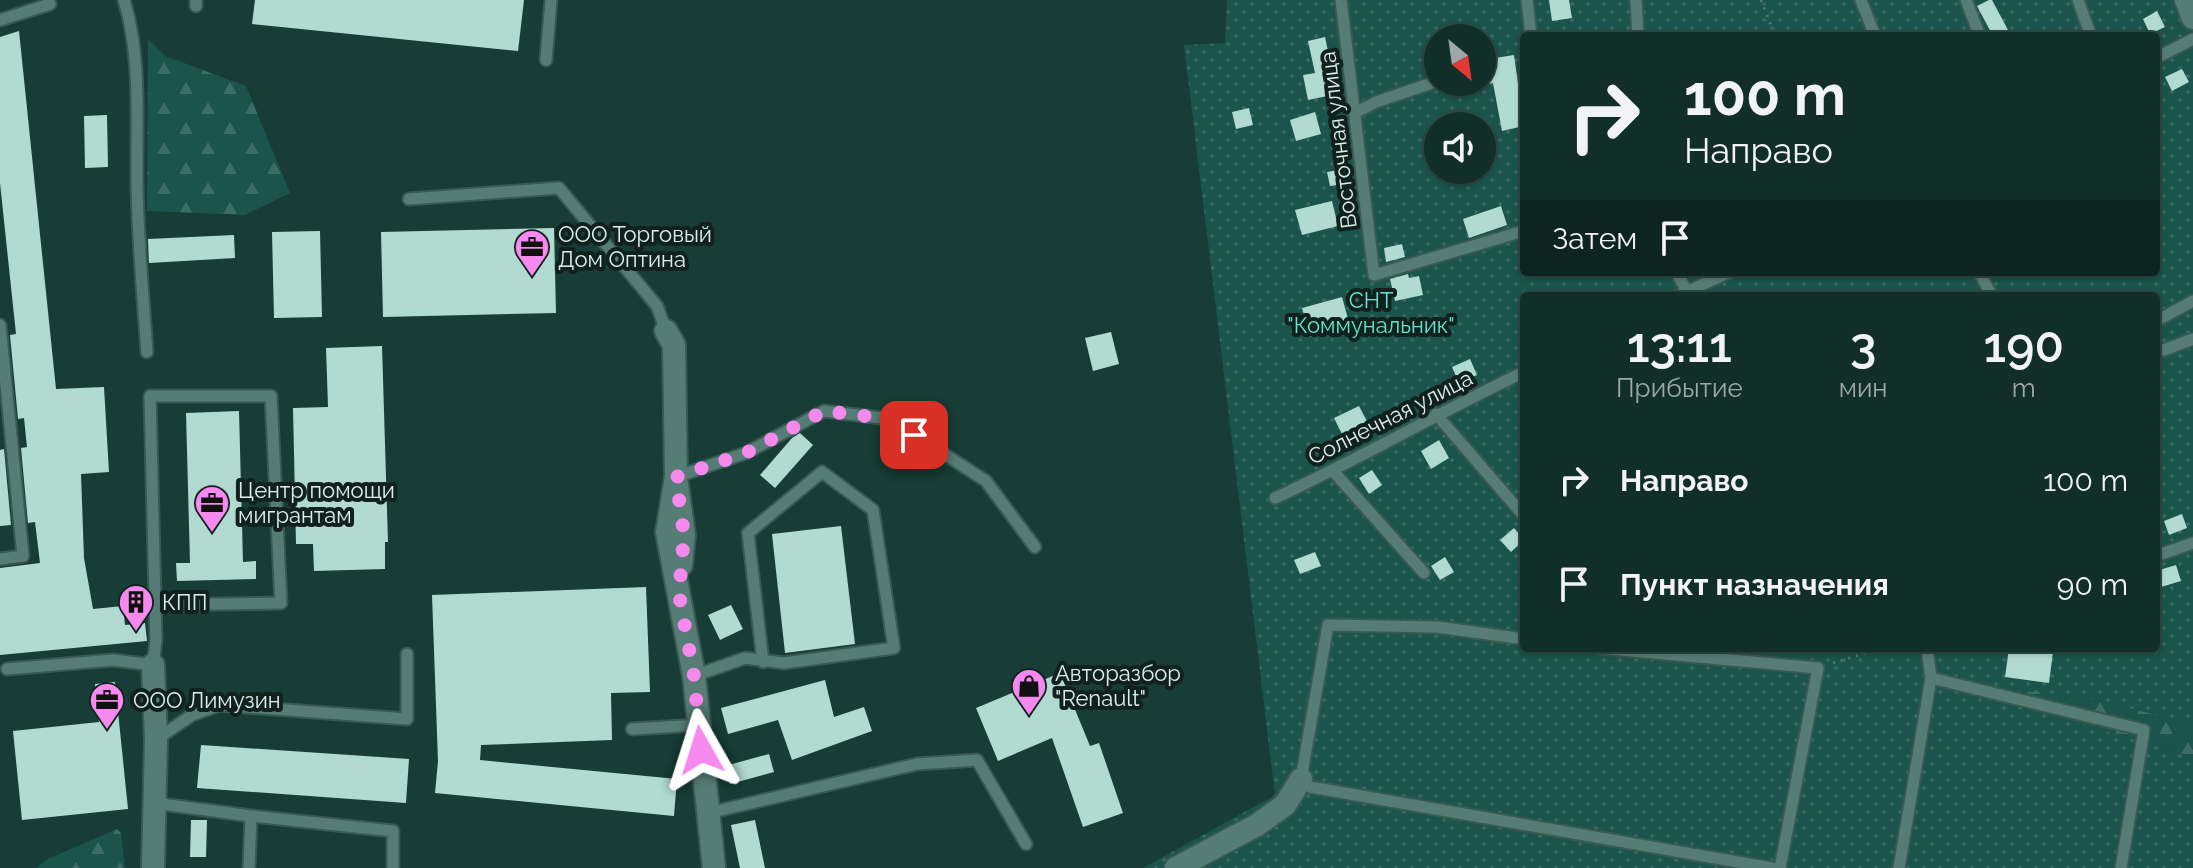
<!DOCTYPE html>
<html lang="ru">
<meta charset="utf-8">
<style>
body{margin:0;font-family:Raleway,sans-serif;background:#1a3630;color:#f1f3f6;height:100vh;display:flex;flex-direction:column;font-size:30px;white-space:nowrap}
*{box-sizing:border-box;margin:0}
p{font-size:26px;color:#9ca8a8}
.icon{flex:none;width:44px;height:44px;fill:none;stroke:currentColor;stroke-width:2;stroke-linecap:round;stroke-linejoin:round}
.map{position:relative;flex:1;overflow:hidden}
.sheet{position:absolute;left:1520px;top:292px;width:640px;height:360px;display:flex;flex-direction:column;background:#112e28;border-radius:8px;box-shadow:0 2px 6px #0004,0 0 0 2px #304a45}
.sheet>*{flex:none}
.banner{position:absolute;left:1520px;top:32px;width:640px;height:244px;border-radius:8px;box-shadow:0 2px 6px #0004,0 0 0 2px #304a45;background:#112e28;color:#f1f3f6;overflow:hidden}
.needle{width:52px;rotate:151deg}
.fabs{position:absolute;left:1424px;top:24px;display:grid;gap:16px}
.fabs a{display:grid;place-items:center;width:72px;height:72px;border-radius:50%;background:#112e28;box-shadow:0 2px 6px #0004,0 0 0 2px #304a45;font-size:40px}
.pin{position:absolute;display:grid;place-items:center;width:68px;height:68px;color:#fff;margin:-34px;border-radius:16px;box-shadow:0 4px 12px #0006}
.me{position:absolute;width:88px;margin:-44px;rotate:354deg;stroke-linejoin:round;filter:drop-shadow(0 0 6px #0008)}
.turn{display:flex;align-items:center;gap:28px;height:168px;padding:0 32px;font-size:36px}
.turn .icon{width:104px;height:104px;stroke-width:2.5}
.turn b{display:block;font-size:56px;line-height:68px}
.then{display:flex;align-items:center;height:76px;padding:0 32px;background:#0003;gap:16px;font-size:30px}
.eta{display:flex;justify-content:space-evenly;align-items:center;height:136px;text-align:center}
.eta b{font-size:48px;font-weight:600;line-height:56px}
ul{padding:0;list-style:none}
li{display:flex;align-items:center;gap:24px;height:104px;padding:0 32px}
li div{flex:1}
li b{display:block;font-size:30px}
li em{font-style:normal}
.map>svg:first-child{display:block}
.forest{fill:url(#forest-firs)}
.garden{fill:url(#garden-dots);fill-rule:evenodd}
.building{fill:#b1dbd1}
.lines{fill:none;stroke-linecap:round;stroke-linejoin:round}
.lane-casing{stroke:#395953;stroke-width:15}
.street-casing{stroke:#395953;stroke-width:26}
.path{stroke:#54756e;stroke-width:3;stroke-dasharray:2 6;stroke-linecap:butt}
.lane{stroke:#567d75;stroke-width:11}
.street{stroke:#567d75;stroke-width:22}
.route{stroke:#f689ee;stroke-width:14;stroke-dasharray:0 25.2}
.labels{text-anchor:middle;stroke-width:8;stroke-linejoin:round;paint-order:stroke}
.street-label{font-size:22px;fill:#daefea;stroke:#11211d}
.poi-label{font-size:22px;fill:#daefea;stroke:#11211d;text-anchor:start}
.park-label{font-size:22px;fill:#62e5ce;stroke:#11211d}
</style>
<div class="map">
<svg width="2193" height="868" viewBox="0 0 2193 868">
<defs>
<pattern id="forest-firs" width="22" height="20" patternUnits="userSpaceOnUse" patternTransform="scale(2)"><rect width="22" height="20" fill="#1a544a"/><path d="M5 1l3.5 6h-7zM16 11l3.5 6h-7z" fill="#3b6d64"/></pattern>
<pattern id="garden-dots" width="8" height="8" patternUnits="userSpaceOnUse" patternTransform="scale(2)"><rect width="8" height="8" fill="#1a544a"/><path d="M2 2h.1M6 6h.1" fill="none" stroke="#3b6d64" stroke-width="1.8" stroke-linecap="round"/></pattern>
</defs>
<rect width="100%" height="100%" fill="#173d36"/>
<g class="forest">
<polygon points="148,39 165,56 246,86 290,193 245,215 147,211"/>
<polygon points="1935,683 2193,697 2193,757"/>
<polygon points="117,829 121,833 125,868 36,868 48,859"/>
</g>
<path class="garden" d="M1227,0H2193V724L2080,696L1941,684L2193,757V868H1143L1275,795L1184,45L1225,43ZM1524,36H2156V272H1524ZM1438,38H1482V82H1438ZM1438,126H1482V170H1438ZM1524,296H2156V648H1524Z"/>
<g class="building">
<polygon points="255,0 524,0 518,51 252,24"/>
<polygon points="1549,0 1569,0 1572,18 1552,21"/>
<polygon points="1989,0 1992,0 2008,30 1997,36 1993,36 1977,6"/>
<polygon points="2157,11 2165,27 2150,34 2143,19"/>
<polygon points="19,31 56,389 104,387 109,472 81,474 84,558 93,609 123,606 125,625 145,623 147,641 0,655 0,568 40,563 35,522 28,523 21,448 27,447 24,418 18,419 10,335 16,334 0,183 0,37"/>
<polygon points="1325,37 1337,94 1308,100 1303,75 1315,73 1308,41"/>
<polygon points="1514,55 1524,126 1502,131 1493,83 1482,85 1482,60"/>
<polygon points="2182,69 2189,82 2172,91 2165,77"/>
<polygon points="1249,108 1253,125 1236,129 1232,112"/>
<polygon points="1315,112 1321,134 1296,141 1290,120"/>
<polygon points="107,115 108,167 85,168 84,116"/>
<polygon points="1344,169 1346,184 1330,186 1327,172"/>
<polygon points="1332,201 1338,226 1302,235 1295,210"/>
<polygon points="1501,206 1507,225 1469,238 1463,219"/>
<polygon points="554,228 556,313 383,317 381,232"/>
<polygon points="320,231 322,317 274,318 272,232"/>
<polygon points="234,235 235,258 149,263 148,239"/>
<polygon points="1402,244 1405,257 1386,262 1384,248"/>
<polygon points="1408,274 1409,278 1419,276 1423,295 1395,301 1390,279"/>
<polygon points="1342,297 1350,326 1310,337 1302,308"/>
<polygon points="1111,332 1119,364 1093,371 1085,338"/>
<polygon points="382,346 388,542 385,542 385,569 314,571 313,544 296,544 293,408 328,407 326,348"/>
<polygon points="1470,359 1477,375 1459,383 1452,367"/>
<polygon points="1359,406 1370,427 1345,440 1334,418"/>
<polygon points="239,411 243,562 256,561 256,579 177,581 176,563 190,563 186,413"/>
<polygon points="800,433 813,445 775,488 760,475 792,438"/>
<polygon points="1439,440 1449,458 1431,469 1421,451"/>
<polygon points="4,449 11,525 0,526 0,450"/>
<polygon points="1372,470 1382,485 1369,494 1359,478"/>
<polygon points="2182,514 2187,528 2169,535 2164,521"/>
<polygon points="841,526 855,644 785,653 772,534"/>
<polygon points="1514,528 1524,540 1511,552 1500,540"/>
<polygon points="1315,552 1321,566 1300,574 1294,560"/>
<polygon points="1445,557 1454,572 1440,580 1431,566"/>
<polygon points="2176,565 2181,581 2161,587 2156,571"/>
<polygon points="646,587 650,692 611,693 612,740 481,745 480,760 677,779 674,816 435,793 438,761 432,595"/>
<polygon points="731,605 743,629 720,640 708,615"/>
<polygon points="2009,648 2053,652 2049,683 2005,677"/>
<polygon points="1060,673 1090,746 1099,743 1123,813 1083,827 1052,738 998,761 976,708"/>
<polygon points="825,680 834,717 864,707 872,731 792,760 778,720 728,734 721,708"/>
<polygon points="115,682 128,809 22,820 13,731 99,722 95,684"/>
<polygon points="201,745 409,759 406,803 197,788"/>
<polygon points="769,754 774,772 730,784 725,766"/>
<polygon points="191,820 207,820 206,857 190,857"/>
<polygon points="755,820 765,868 740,868 731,825"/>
</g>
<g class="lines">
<g class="lane-casing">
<g id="lane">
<path d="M124,0C142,58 136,125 137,185C138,241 143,297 147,352"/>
<polyline points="1341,0 1374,275 1524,231"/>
<polyline points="1527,0 1531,36"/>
<polyline points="1636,0 1638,36"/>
<polyline points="1861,0 1875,36"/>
<polyline points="1966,0 1980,36"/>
<polyline points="2078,0 2091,36"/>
<polyline points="196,6 196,0"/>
<polyline points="0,20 50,4"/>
<polyline points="2156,58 2193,39"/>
<polyline points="546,60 551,0"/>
<polyline points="1355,113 1376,102 1438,81"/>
<polyline points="409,199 559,188 657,306 666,331"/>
<polyline points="1676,272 1687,291"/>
<polyline points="1979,272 1992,296"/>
<polyline points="1677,296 1730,272"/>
<polyline points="2156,321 2193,301"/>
<polyline points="0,325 23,556 0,559"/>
<polyline points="2156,348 2164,350 2193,339"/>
<polyline points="1436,414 1524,516"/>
<polyline points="1333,471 1424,573"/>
<polyline points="676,477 746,453 824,411 890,419 986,481 1035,547"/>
<path d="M1275,498C1359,459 1440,412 1524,372"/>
<polyline points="2156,556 2193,543"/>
<polyline points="1524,639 1437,627 1328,625 1301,779 1310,787 1772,868"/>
<polyline points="1600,648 1818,668 1780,868"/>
<polyline points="7,669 113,660 153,665 156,640 150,396 271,396 281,603 155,605"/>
<polyline points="694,676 745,658 784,663 894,648 873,510 822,472 748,533 763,662"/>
<polyline points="1931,678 2144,730 2121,868"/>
<polyline points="632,729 699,725"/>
<polyline points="157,739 192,715 220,705 407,719 407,654"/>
<polyline points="154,803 251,816"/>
<polyline points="708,813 917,764 977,760 1026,844"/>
<polyline points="249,868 251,816 393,831 393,868"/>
<polyline points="1899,868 1931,678 1927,648"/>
</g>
</g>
<g class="street-casing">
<g id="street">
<polyline points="2186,0 2193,18"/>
<polyline points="666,331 674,345 676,477 684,535 681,565"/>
<polyline points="676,477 667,532 694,676 714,868"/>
<polyline points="153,665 156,739 153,868"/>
<polyline points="1176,868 1257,825 1285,805 1301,779"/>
</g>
</g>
<g class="path">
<polyline points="1761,0 1775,36"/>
<polyline points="1833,663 1882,648"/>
</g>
<use href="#lane" class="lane"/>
<use href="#street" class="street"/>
</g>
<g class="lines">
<polyline class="route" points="701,750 694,676 679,594 684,535 676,477 746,453 824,411 890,419 914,435"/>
</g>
<defs>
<g id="office-pin" transform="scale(1.8)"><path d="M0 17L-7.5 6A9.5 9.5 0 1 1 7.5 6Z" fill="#f689ee" stroke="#11211d"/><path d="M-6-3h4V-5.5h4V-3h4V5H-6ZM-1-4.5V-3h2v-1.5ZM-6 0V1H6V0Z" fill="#111"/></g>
<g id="building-pin" transform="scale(1.8)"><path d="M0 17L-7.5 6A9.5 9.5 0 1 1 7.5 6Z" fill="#f689ee" stroke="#11211d"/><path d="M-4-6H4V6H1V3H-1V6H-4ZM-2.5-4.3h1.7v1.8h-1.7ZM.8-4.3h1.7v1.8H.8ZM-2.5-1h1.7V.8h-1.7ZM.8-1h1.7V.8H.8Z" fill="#111"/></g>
<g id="shop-pin" transform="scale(1.8)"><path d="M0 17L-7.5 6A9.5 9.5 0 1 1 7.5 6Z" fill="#f689ee" stroke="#11211d"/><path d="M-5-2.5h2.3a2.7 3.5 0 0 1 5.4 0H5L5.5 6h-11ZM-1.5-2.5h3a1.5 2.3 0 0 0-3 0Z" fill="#111"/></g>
</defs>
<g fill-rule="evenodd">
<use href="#office-pin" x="532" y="247"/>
<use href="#office-pin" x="212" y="503"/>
<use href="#building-pin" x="136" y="602"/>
<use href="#shop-pin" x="1029" y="686"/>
<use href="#office-pin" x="107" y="700"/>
</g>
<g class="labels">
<g class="street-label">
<text transform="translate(1338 140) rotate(-97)" y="8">Восточная улица</text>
<text transform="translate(1390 417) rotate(-27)" y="8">Солнечная улица</text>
</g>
<g class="poi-label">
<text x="558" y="242">ООО Торговый<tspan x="558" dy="25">Дом Оптина</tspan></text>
<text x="238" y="498">Центр помощи<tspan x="238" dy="25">мигрантам</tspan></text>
<text x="162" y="610">КПП</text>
<text x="1055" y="681">Авторазбор<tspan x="1055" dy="25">"Renault"</tspan></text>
<text x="133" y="708">ООО Лимузин</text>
</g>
<g class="park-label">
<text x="1371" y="308">СНТ<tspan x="1371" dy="25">"Коммунальник"</tspan></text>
</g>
</g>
</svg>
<div class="fabs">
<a><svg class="needle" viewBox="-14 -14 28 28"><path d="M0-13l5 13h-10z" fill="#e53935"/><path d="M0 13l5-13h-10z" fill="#9ca8a8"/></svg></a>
<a><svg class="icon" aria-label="sound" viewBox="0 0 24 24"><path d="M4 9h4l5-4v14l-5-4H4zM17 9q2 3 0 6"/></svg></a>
</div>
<div class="pin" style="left:914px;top:435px;background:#d93025"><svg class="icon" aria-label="arrive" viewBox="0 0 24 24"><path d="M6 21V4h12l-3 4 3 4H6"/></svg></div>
<svg class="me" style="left:701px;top:750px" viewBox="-20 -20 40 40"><path d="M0-17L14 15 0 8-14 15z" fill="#f689ee" stroke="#fff" stroke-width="4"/></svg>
<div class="banner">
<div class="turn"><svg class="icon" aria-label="right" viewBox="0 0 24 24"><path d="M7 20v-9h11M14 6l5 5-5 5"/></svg><div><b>100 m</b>Направо</div></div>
<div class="then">Затем<svg class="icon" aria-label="arrive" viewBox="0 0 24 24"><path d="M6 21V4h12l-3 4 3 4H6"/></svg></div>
</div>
<section class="sheet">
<div class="eta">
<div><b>13:11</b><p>Прибытие</p></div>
<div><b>3</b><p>мин</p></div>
<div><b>190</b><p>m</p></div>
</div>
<ul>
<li><svg class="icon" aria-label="right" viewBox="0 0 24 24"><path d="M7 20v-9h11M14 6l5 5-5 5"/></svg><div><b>Направо</b></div><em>100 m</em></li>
<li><svg class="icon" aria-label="arrive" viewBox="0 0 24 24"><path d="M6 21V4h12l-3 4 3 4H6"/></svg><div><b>Пункт назначения</b></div><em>90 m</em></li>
</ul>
</section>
</div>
